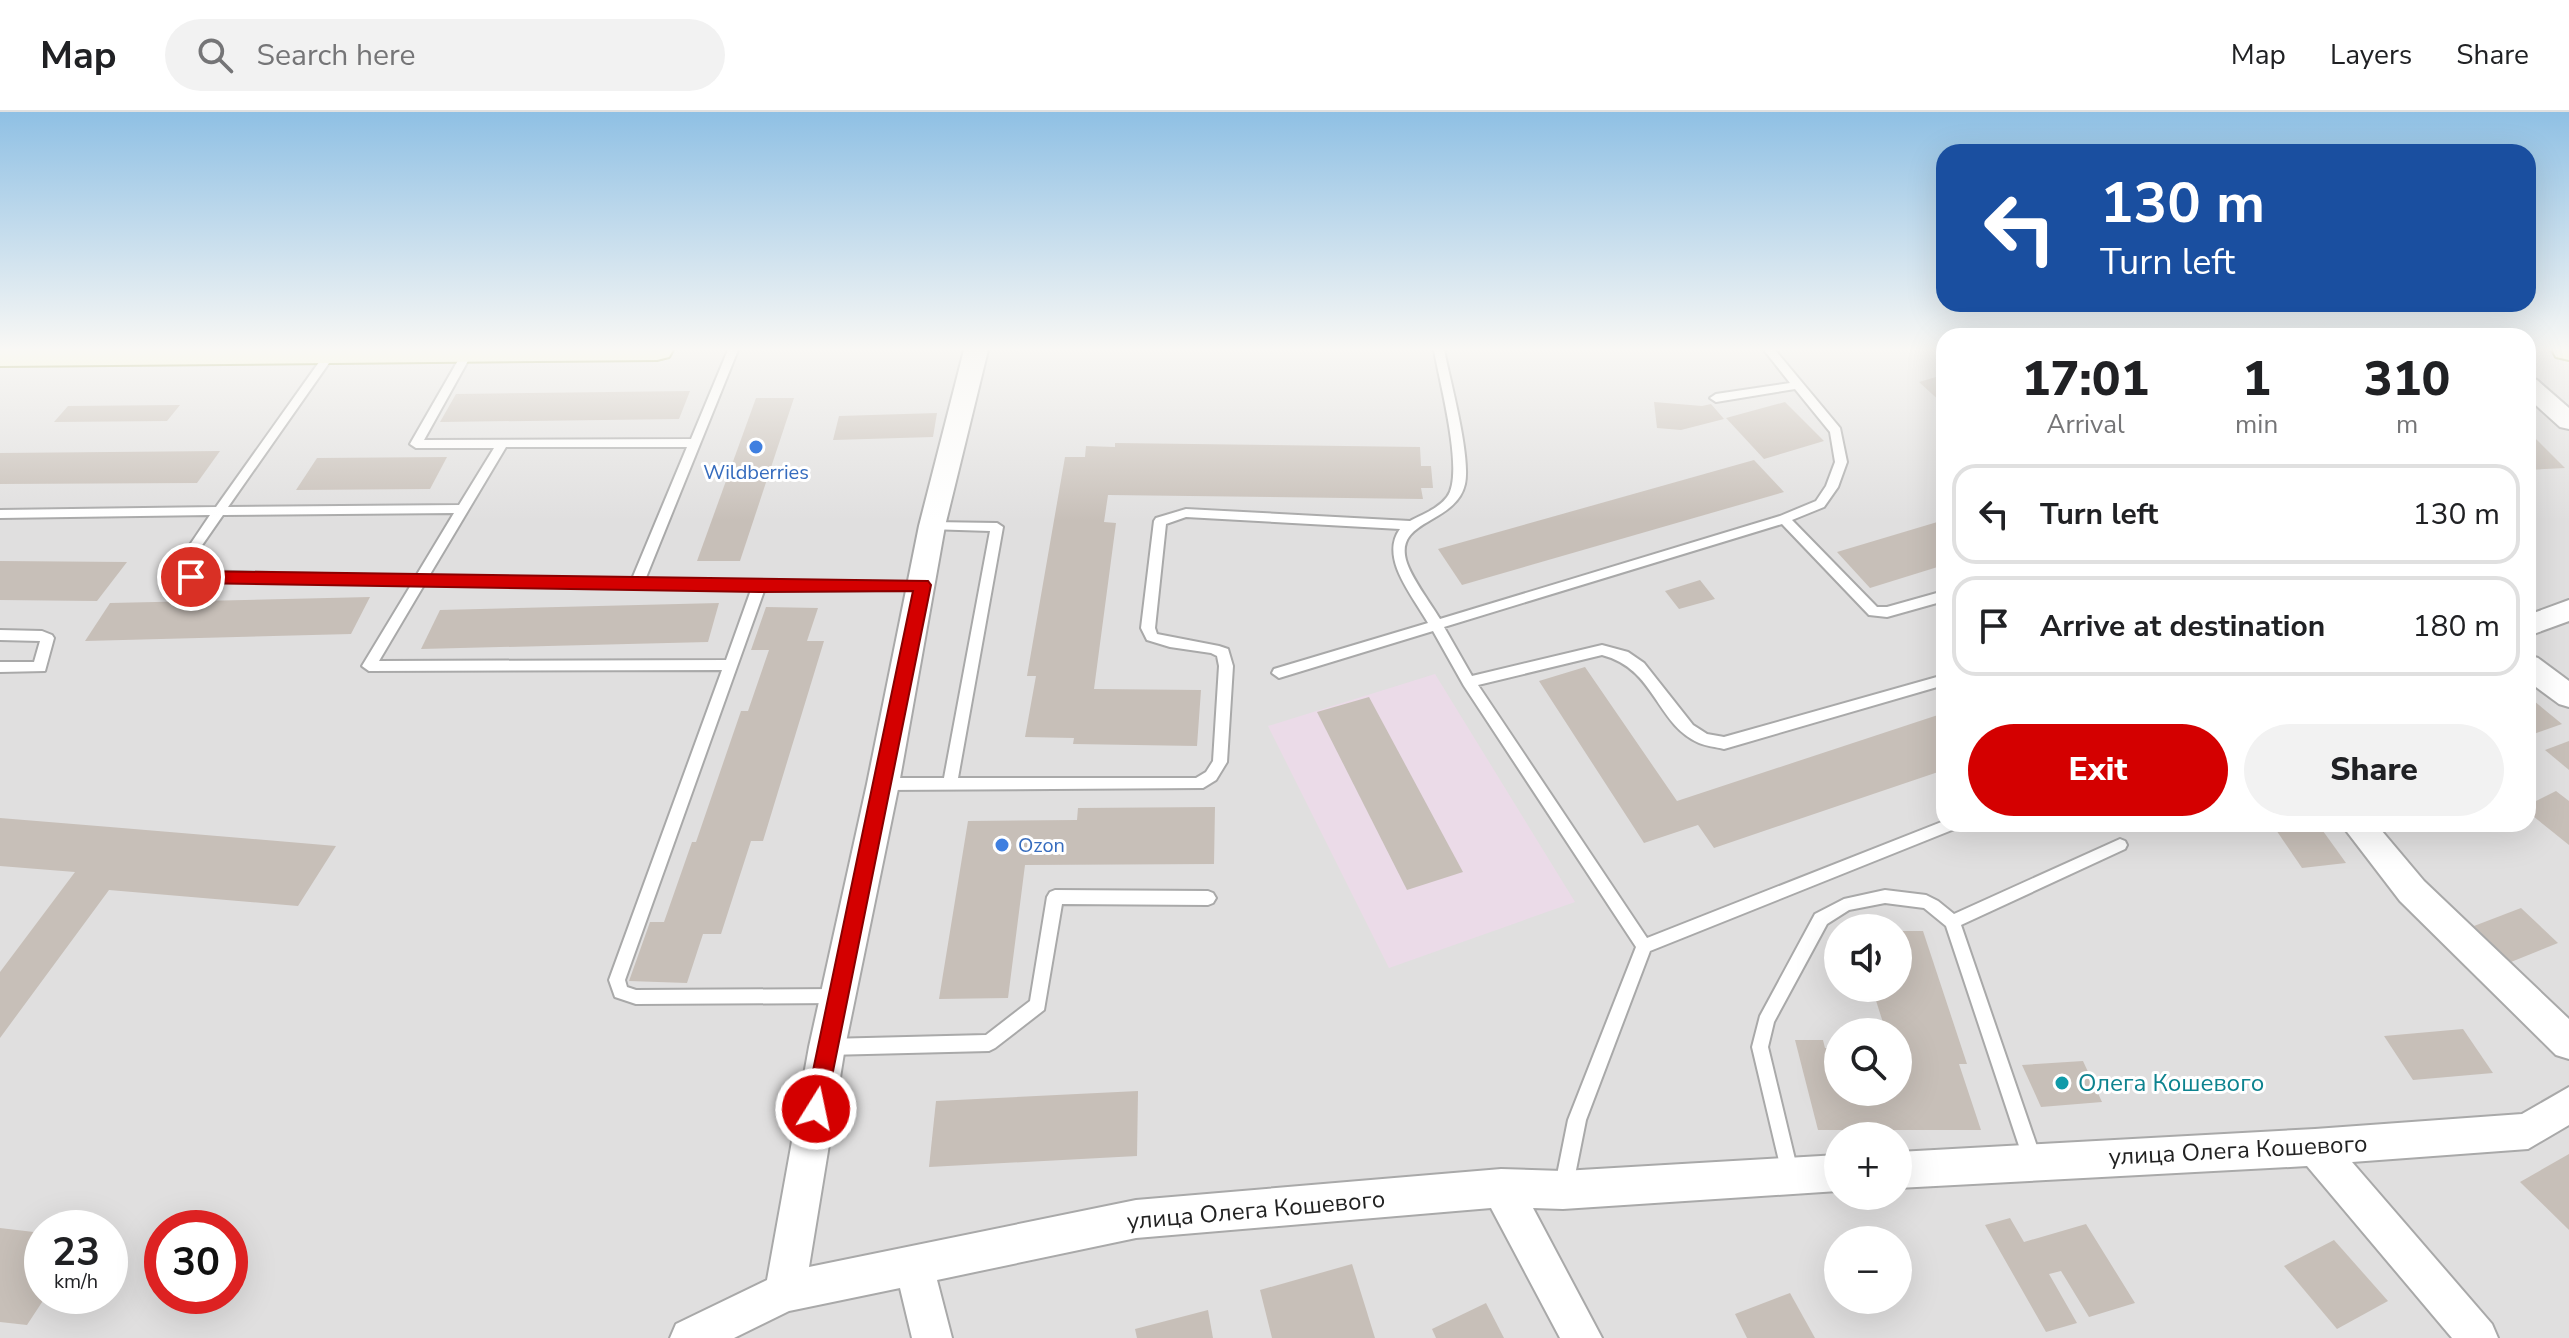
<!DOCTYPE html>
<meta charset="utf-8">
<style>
body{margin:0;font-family:"Nunito Sans",sans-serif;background:#f2f2f2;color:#202124;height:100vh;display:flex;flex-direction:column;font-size:30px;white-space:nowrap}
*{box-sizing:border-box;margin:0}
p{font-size:26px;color:#757577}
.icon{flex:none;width:44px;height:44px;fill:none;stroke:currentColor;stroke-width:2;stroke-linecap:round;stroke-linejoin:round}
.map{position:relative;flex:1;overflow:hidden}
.sheet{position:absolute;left:1936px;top:216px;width:600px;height:504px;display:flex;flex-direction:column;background:#fff;border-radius:24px;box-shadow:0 8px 32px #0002}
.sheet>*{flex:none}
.top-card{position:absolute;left:1936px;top:32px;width:600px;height:168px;border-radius:24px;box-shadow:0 8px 32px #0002;background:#1a4fa0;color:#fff;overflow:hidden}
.fabs{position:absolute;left:1824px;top:802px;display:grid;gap:16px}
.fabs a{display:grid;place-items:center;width:88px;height:88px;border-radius:50%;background:#fff;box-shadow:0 8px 32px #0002;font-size:40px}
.speed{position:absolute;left:24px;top:1098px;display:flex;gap:16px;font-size:40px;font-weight:700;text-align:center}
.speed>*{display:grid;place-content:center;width:104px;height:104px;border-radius:50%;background:#fff;box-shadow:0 8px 32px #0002;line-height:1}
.speed small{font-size:20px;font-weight:400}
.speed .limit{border:12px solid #d22;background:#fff;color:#111}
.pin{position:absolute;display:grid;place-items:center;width:68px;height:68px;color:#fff;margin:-34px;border:4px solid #fff;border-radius:50%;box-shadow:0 2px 8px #0007}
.me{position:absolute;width:88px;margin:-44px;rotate:10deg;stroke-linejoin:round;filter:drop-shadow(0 0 6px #0008)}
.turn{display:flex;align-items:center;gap:28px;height:168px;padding:0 32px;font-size:36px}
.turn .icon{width:104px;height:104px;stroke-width:2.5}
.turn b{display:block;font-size:56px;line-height:68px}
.eta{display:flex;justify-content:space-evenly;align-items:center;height:136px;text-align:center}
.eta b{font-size:48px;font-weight:800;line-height:56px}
.button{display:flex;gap:16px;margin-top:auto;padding:16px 32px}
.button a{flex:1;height:92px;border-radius:48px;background:#d40000;color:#fff;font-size:32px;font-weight:800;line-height:92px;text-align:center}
.button a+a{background:#f2f2f2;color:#202124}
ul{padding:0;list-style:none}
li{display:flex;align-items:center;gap:24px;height:100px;margin:0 16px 12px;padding:0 16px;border:4px solid #e0e0e0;border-radius:24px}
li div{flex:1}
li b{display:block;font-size:30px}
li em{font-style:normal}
header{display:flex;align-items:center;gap:48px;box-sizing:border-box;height:112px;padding:0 40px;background:#fff;border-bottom:2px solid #e0e0e0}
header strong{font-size:38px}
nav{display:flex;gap:44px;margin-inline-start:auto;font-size:28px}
.search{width:560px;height:72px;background:#f2f2f2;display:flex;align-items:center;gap:20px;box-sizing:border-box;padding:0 28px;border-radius:44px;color:#757577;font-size:30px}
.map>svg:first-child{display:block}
.residential{fill:#e0dfdf;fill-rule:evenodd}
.industrial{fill:#ebdbe8}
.building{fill:#c7bfb8}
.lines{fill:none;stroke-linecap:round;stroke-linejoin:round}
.lane-casing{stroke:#a9a9a9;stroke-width:4}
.street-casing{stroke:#a9a9a9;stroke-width:4}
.secondary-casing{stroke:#707d05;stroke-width:4}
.lane{fill:#fff;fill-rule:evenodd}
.street{fill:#fff;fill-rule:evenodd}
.secondary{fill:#f7fabf;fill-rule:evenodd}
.route{fill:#d40000;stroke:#8a0000;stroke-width:2}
.shop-dot{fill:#3f7fe0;stroke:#fff;stroke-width:3}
.culture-dot{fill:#0f9aa8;stroke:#fff;stroke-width:3}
.labels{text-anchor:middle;stroke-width:6;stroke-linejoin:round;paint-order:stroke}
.shop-label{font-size:20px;fill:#366cbe;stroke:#fff}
.near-culture-label{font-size:24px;fill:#0d838f;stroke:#fff;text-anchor:start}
.near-street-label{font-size:24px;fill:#222;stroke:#fff}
</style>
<header>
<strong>Map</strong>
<div class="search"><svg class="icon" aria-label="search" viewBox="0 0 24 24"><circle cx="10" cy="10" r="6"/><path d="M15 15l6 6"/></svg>Search here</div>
<nav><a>Map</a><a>Layers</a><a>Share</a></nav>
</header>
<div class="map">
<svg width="2569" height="1226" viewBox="0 0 2569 1226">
<rect width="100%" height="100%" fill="#f2efe9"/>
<path class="residential" d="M0,238H1944V712H2528V238H2569V1226H0ZM1838,816H1898V876H1838ZM1838,920H1898V980H1838ZM1838,1024H1898V1084H1838ZM42,1116H110V1184H42ZM162,1116H230V1184H162ZM1838,1128H1898V1188H1838Z"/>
<polygon class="industrial" points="1435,562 1575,790 1389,856 1268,614"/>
<g class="building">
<polygon points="1936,265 1944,270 1944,293 1919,270"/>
<polygon points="690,279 679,307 440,310 456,282"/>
<polygon points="756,286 794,286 740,449 697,449"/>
<polygon points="1654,290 1702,294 1711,292 1724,307 1681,318 1657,316"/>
<polygon points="1785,290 1824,329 1764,347 1726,306"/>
<polygon points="180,293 167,309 54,310 68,294"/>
<polygon points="937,301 933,325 833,328 839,304"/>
<polygon points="2528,319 2565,356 2528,358"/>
<polygon points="1115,331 1420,335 1421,354 1431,354 1433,376 1421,376 1423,387 1108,383 1104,410 1116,411 1094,577 1201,578 1197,634 1073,632 1074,626 1025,625 1036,564 1027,564 1065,345 1085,345 1086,334 1115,335"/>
<polygon points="220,339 197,371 0,372 0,341"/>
<polygon points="447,345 430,377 296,378 317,346"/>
<polygon points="1754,348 1784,380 1462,473 1438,437"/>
<polygon points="1944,408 1944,453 1870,476 1837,440"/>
<polygon points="0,449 127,450 97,489 0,488"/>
<polygon points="1700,468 1715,487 1679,497 1665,479"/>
<polygon points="370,485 351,522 85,529 110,491"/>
<polygon points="719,491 708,530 421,537 440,498"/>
<polygon points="766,495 818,496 807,529 824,529 763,729 751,729 721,822 703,822 687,871 629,869 650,810 664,810 692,730 696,730 741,599 748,599 769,538 751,538"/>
<polygon points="1585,555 1677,689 1944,601 1944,658 1714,736 1698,713 1644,731 1539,569"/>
<polygon points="2528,584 2562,612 2528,624"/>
<polygon points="1369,585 1463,760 1407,778 1317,600"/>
<polygon points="2569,629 2569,658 2545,638"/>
<polygon points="2556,679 2569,689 2569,733 2528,700 2528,693"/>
<polygon points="1215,695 1214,752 1025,753 1008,886 939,887 968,709 1077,708 1078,696"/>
<polygon points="0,706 110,715 336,734 298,794 109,778 0,926 0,860 75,760 0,754"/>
<polygon points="2272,712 2318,712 2346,751 2302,756"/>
<polygon points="2521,796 2558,831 2511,850 2474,814"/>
<polygon points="1898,819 1923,819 1967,952 1959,952 1981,1018 1818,1018 1795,928 1823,928 1825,936 1838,936 1838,980 1898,980 1898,920 1886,920 1872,876 1898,876"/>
<polygon points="2463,917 2493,961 2413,968 2384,924"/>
<polygon points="2083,949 2102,990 2041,995 2022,953"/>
<polygon points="1138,979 1137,1044 929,1055 936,989"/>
<polygon points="2569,1042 2569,1118 2520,1070"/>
<polygon points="2010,1106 2024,1130 2086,1112 2135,1191 2089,1205 2061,1159 2049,1162 2077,1211 2046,1220 1985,1113"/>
<polygon points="0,1116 42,1121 42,1184 46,1184 27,1213 0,1210"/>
<polygon points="2334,1128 2388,1189 2337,1217 2284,1154"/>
<polygon points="1352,1152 1375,1226 1272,1226 1260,1178"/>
<polygon points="1790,1181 1815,1226 1747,1226 1735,1202"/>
<polygon points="1486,1191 1504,1226 1436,1226 1432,1217"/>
<polygon points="1208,1198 1213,1226 1137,1226 1135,1217"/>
</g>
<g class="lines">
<g class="lane-casing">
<g id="lane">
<path d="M330,238L336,241L228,395L459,393L494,336H416L410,332L464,238H474L424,328L691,327L728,238H738L645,468L927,470L928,473L922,478L764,479L625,868L627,875L636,878L839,877L845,879L847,884L845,889L839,891L636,892L615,885L609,868L722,558L369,559L362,554L411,473L186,468L177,464V452L210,403L0,406V398L216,395L327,239ZM506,335H687L632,467L429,464ZM454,401L416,464L189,459V452L223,403ZM424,473L751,478L726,548L379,549Z"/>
<path d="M1434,238H1444C1450,268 1471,345 1465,372C1456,412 1395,407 1406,448C1411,466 1430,490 1440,507L1780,404L1816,389L1826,374L1835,350L1830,320L1795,277L1716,290L1710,286L1716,282L1790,271L1764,238H1775L1840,316L1847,350L1838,375L1824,395L1792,408L1877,495H1887L1944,479V489L1887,505L1869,503L1782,412L1444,515L1472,564L1602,533L1628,540L1644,551L1693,613L1707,622L1724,625L1944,563V573L1724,637C1716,635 1706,634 1699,631C1655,611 1656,557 1602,543L1478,573L1647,826L1944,709V712H1959L1957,716L1650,839L1586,1008L1572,1078L1569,1084L1563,1087L1557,1084L1554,1078L1568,1008L1636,835L1464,574L1433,519L1279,566L1272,561L1274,557L1428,511C1413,484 1379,446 1400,417L1186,405L1166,412L1155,516L1157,522L1219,534L1228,537L1233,554L1227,650L1216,668L1203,676L883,678L878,676L876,672L878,668L883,666H944L990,419L928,417L926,414L932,410L997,411L1003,415L958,666H1196L1206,660L1213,649L1219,554L1217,544L1211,541L1170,535L1147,528L1141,516L1154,409L1156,406L1186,397L1410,409C1423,402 1438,397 1447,385C1465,362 1439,268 1434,238Z"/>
<polygon points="0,518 42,519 52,523 54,526 45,559 0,560 0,550 34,550 40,529 0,528"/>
<polygon points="2120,727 2125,729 2127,733 2125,737 1961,813 2042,1049 2039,1055 2033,1058 2027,1055 2024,1049 1946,814 1924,796 1885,791 1849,798 1827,812 1774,910 1768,935 1799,1064 1796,1070 1790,1073 1784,1070 1752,935 1760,904 1815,802 1844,787 1885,778 1926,783 1938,789 1954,802"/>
<polygon points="1055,778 1208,779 1213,781 1216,786 1213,791 1208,793 1062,792 1044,898 995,936 989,939 827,943 821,940 819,935 821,930 827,927 986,923 1030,889 1047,785 1050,780"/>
</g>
</g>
<g class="street-casing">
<g id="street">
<polygon points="964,238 988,238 945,414 899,672 845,935 809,1155 1136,1088 1501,1057 1563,1059 1838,1043 1838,1079 1563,1097 1533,1096 1602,1226 1560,1226 1491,1096 1136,1126 937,1168 952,1226 912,1226 900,1176 789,1199 734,1226 670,1226 676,1212 767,1168 809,935 867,672 919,414"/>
<polygon points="2528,265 2537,268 2569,296 2569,317 2560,315 2528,286"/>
<polygon points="2569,488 2569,509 2528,524 2528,503"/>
<polygon points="2528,543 2538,546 2569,569 2569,595 2559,592 2528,569"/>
<polygon points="2341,712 2376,712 2424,769 2569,907 2569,947 2556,943 2400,789"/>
<polygon points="2569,975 2569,1013 2528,1037 2352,1050 2492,1212 2498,1226 2452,1226 2307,1054 1898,1076 1898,1040 2315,1017 2522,1002"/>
</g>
</g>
<g class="secondary-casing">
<g id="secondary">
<polygon points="0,238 673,238 669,245 657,248 0,254"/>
<polygon points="2552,238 2569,238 2569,248 2556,245"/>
</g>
</g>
<use href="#lane" class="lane"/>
<use href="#street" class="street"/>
<use href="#secondary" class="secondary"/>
</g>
<linearGradient id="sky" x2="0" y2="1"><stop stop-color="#8fc0e4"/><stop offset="0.58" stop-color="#f9f8f5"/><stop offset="1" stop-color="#f9f8f5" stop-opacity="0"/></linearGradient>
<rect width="2569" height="409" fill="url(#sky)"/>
<polygon class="route" points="191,459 928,469 931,473 824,1004 816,1007 808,1004 805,997 913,479 759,480 191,471 183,465"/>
<g class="shop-dot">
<circle cx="756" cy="335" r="8"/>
<circle cx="1002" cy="733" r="8"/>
</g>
<circle class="culture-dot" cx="2062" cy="971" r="8"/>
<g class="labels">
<g class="shop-label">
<text x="756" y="367">Wildberries</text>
<text x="1018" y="740" text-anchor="start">Ozon</text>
</g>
<g class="near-culture-label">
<text x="2078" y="979">Олега Кошевого</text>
</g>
<g class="near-street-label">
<text transform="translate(2238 1038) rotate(-3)" y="8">улица Олега Кошевого</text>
<text transform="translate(1256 1098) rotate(-5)" y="8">улица Олега Кошевого</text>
</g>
</g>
</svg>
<div class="fabs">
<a><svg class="icon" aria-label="sound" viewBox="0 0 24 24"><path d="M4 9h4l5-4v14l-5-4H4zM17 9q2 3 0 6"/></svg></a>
<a><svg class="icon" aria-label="search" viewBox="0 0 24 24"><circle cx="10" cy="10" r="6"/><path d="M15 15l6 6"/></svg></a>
<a>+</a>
<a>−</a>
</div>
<div class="speed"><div>23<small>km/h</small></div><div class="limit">30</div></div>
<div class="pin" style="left:191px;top:465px;background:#d93025"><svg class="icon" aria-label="arrive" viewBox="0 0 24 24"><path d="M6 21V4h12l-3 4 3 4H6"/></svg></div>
<svg class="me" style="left:816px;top:997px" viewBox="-20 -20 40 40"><circle r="17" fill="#d40000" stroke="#fff" stroke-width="3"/><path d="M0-11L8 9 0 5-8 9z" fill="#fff"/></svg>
<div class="top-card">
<div class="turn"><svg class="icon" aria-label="left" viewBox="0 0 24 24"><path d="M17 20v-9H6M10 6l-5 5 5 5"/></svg><div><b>130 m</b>Turn left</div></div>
</div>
<section class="sheet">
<div class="eta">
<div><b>17:01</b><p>Arrival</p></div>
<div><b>1</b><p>min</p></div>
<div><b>310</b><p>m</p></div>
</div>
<ul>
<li><svg class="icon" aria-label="left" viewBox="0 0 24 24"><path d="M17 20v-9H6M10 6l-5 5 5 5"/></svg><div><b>Turn left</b></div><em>130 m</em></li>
<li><svg class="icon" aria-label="arrive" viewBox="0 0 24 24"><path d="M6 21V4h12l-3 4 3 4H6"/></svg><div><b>Arrive at destination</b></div><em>180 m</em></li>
</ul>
<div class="button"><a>Exit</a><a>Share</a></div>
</section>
</div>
